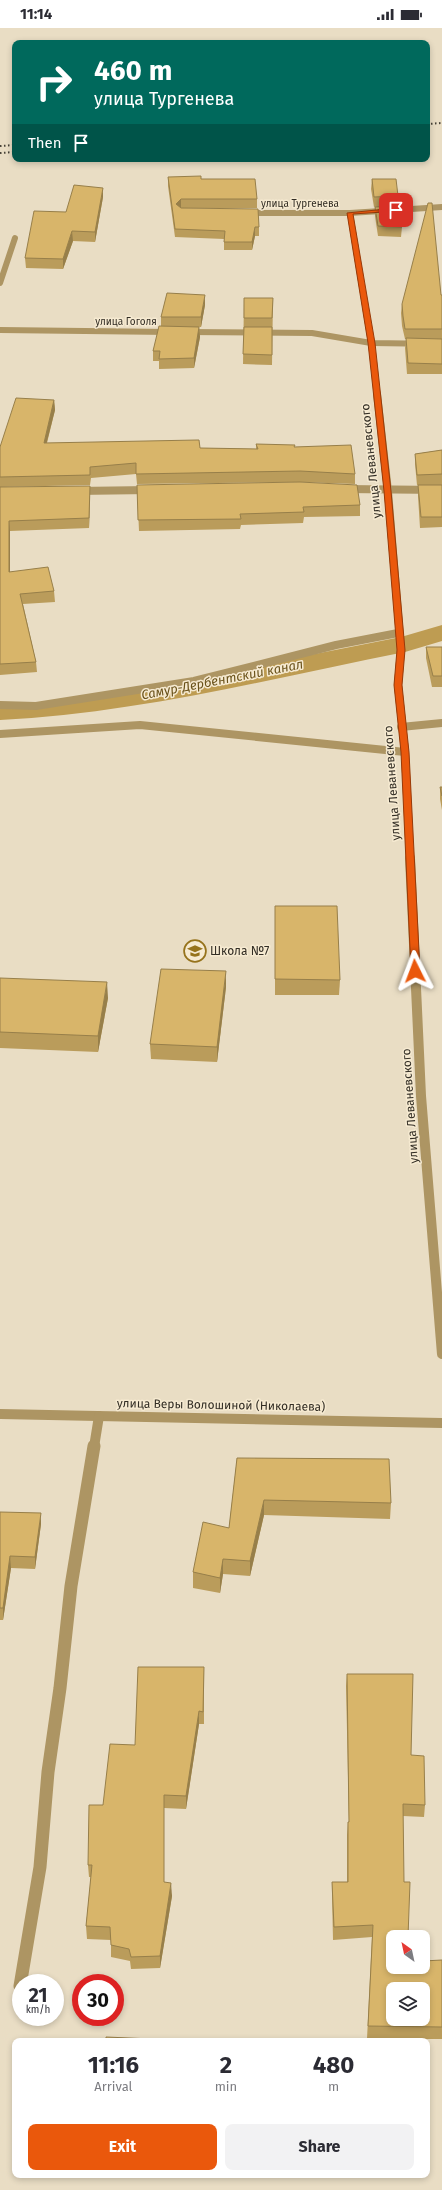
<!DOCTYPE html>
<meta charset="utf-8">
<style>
body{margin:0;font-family:"Fira Sans",sans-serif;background:#f2f2f3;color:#2b2b33;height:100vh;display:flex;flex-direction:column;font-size:15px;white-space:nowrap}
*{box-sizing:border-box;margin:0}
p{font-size:13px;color:#7c7c81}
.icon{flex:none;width:22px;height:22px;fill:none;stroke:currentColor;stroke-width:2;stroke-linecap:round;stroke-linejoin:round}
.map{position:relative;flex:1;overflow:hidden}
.panel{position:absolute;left:12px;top:2010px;width:418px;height:140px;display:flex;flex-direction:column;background:#fff;border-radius:8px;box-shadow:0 2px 6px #0003}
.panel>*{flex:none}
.hud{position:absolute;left:12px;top:12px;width:418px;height:122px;border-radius:8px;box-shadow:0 2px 6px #0003;background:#00695c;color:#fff;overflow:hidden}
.needle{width:26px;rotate:327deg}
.fabs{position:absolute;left:386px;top:1902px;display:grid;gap:8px}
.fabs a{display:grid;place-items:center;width:44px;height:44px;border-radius:8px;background:#fff;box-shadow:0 2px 6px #0003;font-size:20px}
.speed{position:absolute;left:12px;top:1946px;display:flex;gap:8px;font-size:20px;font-weight:700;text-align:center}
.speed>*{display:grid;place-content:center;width:52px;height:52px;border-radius:50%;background:#fff;box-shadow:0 2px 6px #0003;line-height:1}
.speed small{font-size:10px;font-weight:400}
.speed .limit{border:6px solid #d22;background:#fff;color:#111}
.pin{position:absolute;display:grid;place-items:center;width:34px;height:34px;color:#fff;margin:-17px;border-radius:8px;box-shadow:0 2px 6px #0006}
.me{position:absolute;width:44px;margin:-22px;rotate:357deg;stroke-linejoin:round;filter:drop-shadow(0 0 3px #0008)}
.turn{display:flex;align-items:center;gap:14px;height:84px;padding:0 16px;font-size:18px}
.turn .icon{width:52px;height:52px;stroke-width:2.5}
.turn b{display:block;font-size:28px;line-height:34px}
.then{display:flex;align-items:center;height:38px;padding:0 16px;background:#0003;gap:8px;font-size:15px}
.eta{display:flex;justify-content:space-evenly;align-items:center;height:68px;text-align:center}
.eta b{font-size:24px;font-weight:700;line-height:28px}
.action{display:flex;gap:8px;margin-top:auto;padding:8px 16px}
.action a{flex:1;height:46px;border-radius:8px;background:#ea580c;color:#fff;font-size:16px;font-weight:700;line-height:46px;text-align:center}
.action a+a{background:#f2f2f3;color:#2b2b33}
.status{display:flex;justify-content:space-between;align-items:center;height:28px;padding:0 20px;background:#fff;direction:ltr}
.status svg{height:11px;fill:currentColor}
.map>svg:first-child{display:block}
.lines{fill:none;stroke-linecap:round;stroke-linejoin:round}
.canal{fill:#be9c52;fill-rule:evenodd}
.minor-far3{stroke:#ad9563;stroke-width:6}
.minor-far2{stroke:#ad9563;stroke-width:8}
.minor-far1{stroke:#ad9563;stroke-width:10}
.minor{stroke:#ad9563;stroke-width:13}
.rail{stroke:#464136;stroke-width:2;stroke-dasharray:1.5 2.5;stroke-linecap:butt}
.wall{fill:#ba9c5b}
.shaded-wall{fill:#977f4a}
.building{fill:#d8b56a;stroke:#977f4a;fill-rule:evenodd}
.route{fill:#ea580c;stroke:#983908}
.labels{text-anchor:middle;stroke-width:3;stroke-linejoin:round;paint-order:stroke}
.far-street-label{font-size:10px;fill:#322d24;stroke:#f6ead1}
.street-label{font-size:12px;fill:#322d24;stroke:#f6ead1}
.poi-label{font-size:12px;fill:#322d24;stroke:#f6ead1;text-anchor:start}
.water-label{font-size:13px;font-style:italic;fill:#695119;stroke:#f6ead1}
</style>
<div class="status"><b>11:14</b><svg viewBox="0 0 49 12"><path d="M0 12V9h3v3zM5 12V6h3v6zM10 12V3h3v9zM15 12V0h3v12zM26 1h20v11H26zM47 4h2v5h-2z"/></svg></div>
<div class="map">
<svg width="442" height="2162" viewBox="0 0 442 2162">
<rect width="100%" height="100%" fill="#e9ddc4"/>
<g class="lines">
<path class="canal" d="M442,597V613L405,624C274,650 134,686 0,692V676L43,674L163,656L401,609Z"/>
<g class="minor-far3">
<polyline points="244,185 350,185 442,179"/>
<polyline points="350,185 371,315 377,367"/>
<polyline points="0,255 15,210"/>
<polyline points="0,302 170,304"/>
<polyline points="186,304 312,305 371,315 442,316"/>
</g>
<g class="minor-far2">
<polyline points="377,366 388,463 401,621 398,657 405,724 410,831"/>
<polyline points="344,461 442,462"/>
<polyline points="76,463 150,462"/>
<polyline points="0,677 36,678 194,653 336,617 398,605"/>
<polyline points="401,699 442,695"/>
<polyline points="0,706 140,697 405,724"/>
</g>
<g class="minor-far1">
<polyline points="410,830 421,1068 442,1326"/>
<polyline points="0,1386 442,1395"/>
<polyline points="94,1419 99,1388"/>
</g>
<polyline class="minor" points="20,1958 40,1839 48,1744 60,1660 71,1558 94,1418"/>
<g class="rail">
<polyline points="427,96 442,95"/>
<polyline points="0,118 15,117"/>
<polyline points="0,125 15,124"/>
</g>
</g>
<g class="wall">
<polygon points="168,149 201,151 257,171 257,180 181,180 259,199 259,208 255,208 252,222 224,222 224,211 175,209 168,158"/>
<polygon points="372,151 398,168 398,177 374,179 371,161"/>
<polygon points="103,169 95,214 73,213 63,241 26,240 25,230 66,184"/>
<polygon points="375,179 402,199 401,209 378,208 375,188"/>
<polygon points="442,267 442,346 407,346 405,320 406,311 405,311 402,298 401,285 402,276"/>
<polygon points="244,270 273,270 272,337 243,336"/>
<polygon points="205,277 201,299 199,299 200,309 194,340 159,341 159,333 153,333 153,323 161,298 161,289"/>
<polygon points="54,372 55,382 47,415 200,420 256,421 256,416 294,419 355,446 355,456 300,454 137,456 136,446 91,450 90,457 0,459 0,419"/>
<polygon points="442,422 442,457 417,457 415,436 415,426"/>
<polygon points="137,457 360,477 360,488 304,489 303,495 241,497 240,501 139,503"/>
<polygon points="418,457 442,457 442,499 420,500 418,468"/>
<polygon points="0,459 90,468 89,500 10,503 10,544 54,563 55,574 23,576 36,634 37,644 0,647"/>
<polygon points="426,619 442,619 442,659 432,659 426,630"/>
<polygon points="440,759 442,759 442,782 440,771"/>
<polygon points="275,893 340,952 339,967 275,967"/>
<polygon points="0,950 108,970 98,1024 0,1020"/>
<polygon points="226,959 217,1034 151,1031 150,1016"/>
<polygon points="237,1430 391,1475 390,1491 264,1487 250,1548 223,1546 220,1565 193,1560 193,1544 229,1500"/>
<polygon points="0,1484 41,1496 35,1541 11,1540 3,1592 0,1592"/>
<polygon points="204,1639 204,1696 199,1696 186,1781 164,1780 164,1854 172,1868 160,1940 131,1941 130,1933 111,1929 111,1912 87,1911 86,1898 91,1849 89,1849 88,1837 103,1777 135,1717"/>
<polygon points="347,1646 411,1727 425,1777 424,1789 403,1788 393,1939 442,1932 442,2011 367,2011 372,1909 333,1912 332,1867 332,1854 347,1854 347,1807 348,1794 349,1794 346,1658"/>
</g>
<g class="shaded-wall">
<polygon points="103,160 103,169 95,214 95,204"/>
<polygon points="181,171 181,179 176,184 176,176"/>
<polygon points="255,199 255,208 252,222 252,214"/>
<polygon points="72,203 73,213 63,241 63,231"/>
<polygon points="205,267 205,277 201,299 201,289"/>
<polygon points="199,299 200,309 194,340 194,330"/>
<polygon points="54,372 55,382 44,425 44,415"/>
<polygon points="90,458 90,468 89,500 89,490"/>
<polygon points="9,493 10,503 10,554 9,544"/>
<polygon points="226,943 226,959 217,1034 217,1019"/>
<polygon points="107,954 108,970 98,1024 98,1008"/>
<polygon points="264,1472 264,1487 250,1548 250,1533"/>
<polygon points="41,1485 41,1496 35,1541 35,1529"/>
<polygon points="10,1528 11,1540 3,1592 3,1580"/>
<polygon points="223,1531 223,1546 220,1565 220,1550"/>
<polygon points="199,1683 199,1696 186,1781 186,1768"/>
<polygon points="171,1855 172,1868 160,1940 160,1928"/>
</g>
<g class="building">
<polygon points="201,148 201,151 255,151 257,171 181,171 176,176 181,180 258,181 259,199 255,199 252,214 224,214 225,203 175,201 168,149"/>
<polygon points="372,151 396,151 398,168 374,169"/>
<polygon points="74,157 103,160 95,204 72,203 63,231 25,230 34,183 66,184"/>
<polygon points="428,175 432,175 441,267 442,267 442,301 405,301 403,288 402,276"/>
<polygon points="399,177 402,199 378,198 375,179"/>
<polygon points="167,265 205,267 201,289 161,289"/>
<polygon points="244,270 273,270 272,290 244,290"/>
<polygon points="159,298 199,299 194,330 159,331 160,323 153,323"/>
<polygon points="244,299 272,299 272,327 243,326"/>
<polygon points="406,310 442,311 442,336 408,335"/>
<polygon points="16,370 54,372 44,415 197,412 199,412 200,420 258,421 256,416 295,417 294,419 351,417 355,446 300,443 136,446 136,435 90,439 90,447 0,449 0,419"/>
<polygon points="442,422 442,446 417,447 415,426"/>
<polygon points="300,454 357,457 360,477 303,479 304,484 240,486 241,491 138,492 137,457"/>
<polygon points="418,457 442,457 442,489 421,489"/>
<polygon points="90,458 89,490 9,493 9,544 48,539 54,563 20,566 36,634 0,636 0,459"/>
<polygon points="426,619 442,619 442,648 433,648"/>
<polygon points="440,759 442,759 442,768"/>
<polygon points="275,878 337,878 340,952 275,951"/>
<polygon points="161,941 226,943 217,1019 150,1016"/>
<polygon points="0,950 107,954 98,1008 0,1004"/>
<polygon points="237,1430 389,1431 391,1475 264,1472 250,1533 223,1531 220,1550 193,1544 203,1494 229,1500"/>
<polygon points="0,1484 41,1485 35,1529 10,1528 3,1580 0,1580"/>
<polygon points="138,1639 204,1639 203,1684 199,1683 186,1768 164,1767 164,1854 171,1855 160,1928 131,1929 129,1921 111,1917 110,1899 86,1898 92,1837 88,1837 89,1777 103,1777 110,1716 135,1717"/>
<path d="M347,1646H413L411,1727L424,1728L425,1777L403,1776L404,1854H410L408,1909H393V1939H423V1933L442,1932V1999L368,1998L373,1897L334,1899L332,1854H348V1794H349ZM393,1961H423V1991H393Z"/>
<polygon points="106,2009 175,2012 175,2013 106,2013"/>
</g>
<polygon class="route" points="396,180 398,183 353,186 375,315 391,463 405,622 402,657 409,724 420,943 415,945 411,943 401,724 394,657 397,622 384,463 368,315 347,185"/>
<defs>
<g id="school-ring" transform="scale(1.15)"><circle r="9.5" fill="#f6ead1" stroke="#96731c" stroke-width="1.5"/><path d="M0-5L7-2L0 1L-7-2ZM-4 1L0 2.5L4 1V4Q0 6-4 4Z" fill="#96731c"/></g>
</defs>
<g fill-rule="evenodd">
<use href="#school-ring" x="195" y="923"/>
</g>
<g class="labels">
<g class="far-street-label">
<text x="300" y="179">улица Тургенева</text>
<text x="126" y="297">улица Гоголя</text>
</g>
<g class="street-label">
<text transform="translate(371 433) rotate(-96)" y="4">улица Леваневского</text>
<text transform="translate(392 755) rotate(-94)" y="4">улица Леваневского</text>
<text transform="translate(410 1078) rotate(-94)" y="4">улица Леваневского</text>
<text transform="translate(221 1377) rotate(1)" y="4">улица Веры Волошиной (Николаева)</text>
</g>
<g class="poi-label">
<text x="210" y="927">Школа №7</text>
</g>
<g class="water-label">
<text transform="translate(222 651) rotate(-11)" y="5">Самур-Дербентский канал</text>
</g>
</g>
</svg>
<div class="fabs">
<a><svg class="needle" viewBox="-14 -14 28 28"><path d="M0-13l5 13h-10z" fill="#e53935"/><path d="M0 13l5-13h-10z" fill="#7c7c81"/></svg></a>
<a><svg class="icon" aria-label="layers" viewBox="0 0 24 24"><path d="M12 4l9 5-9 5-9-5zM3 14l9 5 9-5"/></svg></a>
</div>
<div class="speed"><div>21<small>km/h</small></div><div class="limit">30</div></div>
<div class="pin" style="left:396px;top:182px;background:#d93025"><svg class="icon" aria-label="arrive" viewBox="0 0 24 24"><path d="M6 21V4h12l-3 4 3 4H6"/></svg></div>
<svg class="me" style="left:415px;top:943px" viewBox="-20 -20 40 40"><path d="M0-17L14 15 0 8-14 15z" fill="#ea580c" stroke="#fff" stroke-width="4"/></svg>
<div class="hud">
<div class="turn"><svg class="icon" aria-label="right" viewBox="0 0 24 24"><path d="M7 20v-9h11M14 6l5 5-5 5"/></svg><div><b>460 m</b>улица Тургенева</div></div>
<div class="then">Then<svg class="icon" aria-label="arrive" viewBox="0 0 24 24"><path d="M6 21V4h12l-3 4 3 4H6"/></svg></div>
</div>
<section class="panel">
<div class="eta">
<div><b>11:16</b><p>Arrival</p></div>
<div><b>2</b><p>min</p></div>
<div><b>480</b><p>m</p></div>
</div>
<div class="action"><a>Exit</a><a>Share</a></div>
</section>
</div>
